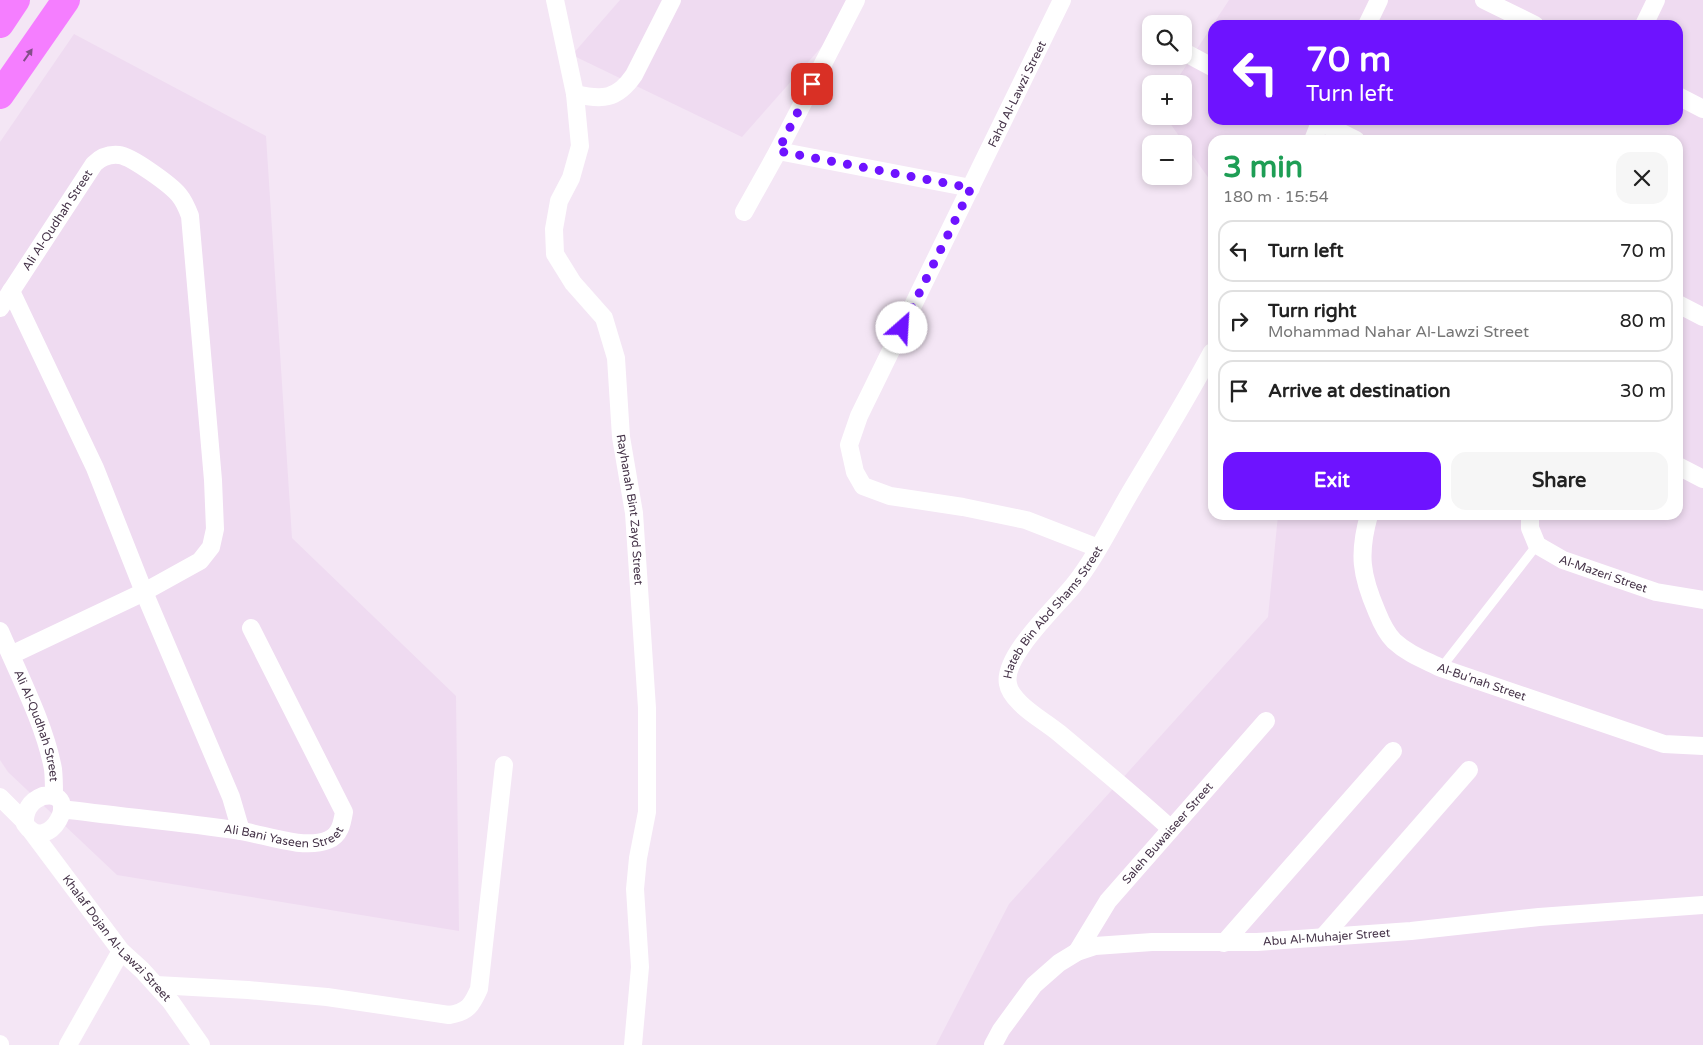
<!DOCTYPE html>
<meta charset="utf-8">
<style>
body{margin:0;font-family:"Varela Round",sans-serif;background:#f6f6f6;color:#222;height:100vh;display:flex;flex-direction:column;font-size:19px;white-space:nowrap}
*{box-sizing:border-box;margin:0}
p{font-size:16px;color:#767676}
.icon{flex:none;width:28px;height:28px;fill:none;stroke:currentColor;stroke-width:2;stroke-linecap:round;stroke-linejoin:round}
.map{position:relative;flex:1;overflow:hidden}
.sheet{position:absolute;left:1208px;top:135px;width:475px;height:385px;display:flex;flex-direction:column;background:#fff;border-radius:15px;box-shadow:0 2px 8px #0003}
.sheet>*{flex:none}
.hud{position:absolute;left:1208px;top:20px;width:475px;height:105px;border-radius:15px;box-shadow:0 2px 8px #0003;background:#6e13ff;color:#fff;overflow:hidden}
.fabs{position:absolute;left:1142px;top:15px;display:grid;gap:10px}
.fabs a{display:grid;place-items:center;width:50px;height:50px;border-radius:10px;background:#fff;box-shadow:0 2px 8px #0003;font-size:25px}
.pin{position:absolute;display:grid;place-items:center;width:42px;height:42px;color:#fff;margin:-21px;border-radius:10px;box-shadow:0 2px 8px #0006}
.me{position:absolute;width:55px;margin:-28px;rotate:26deg;stroke-linejoin:round;filter:drop-shadow(0 0 4px #0008)}
.turn{display:flex;align-items:center;gap:18px;height:105px;padding:0 15px;font-size:22px}
.turn .icon{width:65px;height:65px;stroke-width:2.5}
.turn b{display:block;font-size:35px;line-height:42px}
.round{display:grid;place-items:center;flex:none;width:52px;height:52px;border-radius:15px;background:#f6f6f6}
.head{display:flex;align-items:center;justify-content:space-between;height:85px;padding:0 15px}
h1{font-size:30px;font-weight:700;line-height:38px;color:#1e9e55}
.primary-button{display:flex;gap:10px;margin-top:auto;padding:10px 15px}
.primary-button a{flex:1;height:58px;border-radius:15px;background:#6e13ff;color:#fff;font-size:20px;font-weight:700;line-height:58px;text-align:center}
.primary-button a+a{background:#f6f6f6;color:#222}
ul{padding:0;list-style:none}
li{display:flex;align-items:center;gap:15px;height:62px;margin:0 10px 8px;padding:0 5px;border:2px solid #e0e0e0;border-radius:15px}
li div{flex:1}
li b{display:block;font-size:19px}
li em{font-style:normal}
.map>svg:first-child{display:block}
.residential{fill:#efdbf1;fill-rule:evenodd}
.lines{fill:none;stroke-linecap:round;stroke-linejoin:round}
.service{stroke:#fff;stroke-width:9}
.minor{stroke:#fff;stroke-width:18}
.trunk{stroke:#f57eff;stroke-width:28}
.oneway{fill:#834e89}
.route{stroke:#6e13ff;stroke-width:9;stroke-dasharray:0 16.2}
.labels{text-anchor:middle;stroke-width:4;stroke-linejoin:round;paint-order:stroke}
.street-label{font-size:12px;fill:#463449;stroke:#fff}
</style>
<div class="map">
<svg width="1703" height="1045" viewBox="0 0 1703 1045">
<rect width="100%" height="100%" fill="#f4e6f5"/>
<g class="residential">
<polygon points="620,0 863,0 742,137 572,55"/>
<path d="M1229,0H1703V1045H936L1009,904L1268,617L1278,515H1678V140H1212V183L1165,116H1184V84H1174ZM1212,25H1678V120H1212Z"/>
<polygon points="74,34 266,136 292,538 456,696 459,931 117,875 8,772 0,760 0,142"/>
</g>
<g class="lines">
<polyline class="service" points="1441,668 1537,545"/>
<g class="minor">
<path id="s1" d="M555,0L575,94L580,146L571,178L559,201L554,229L555,254L573,283L604,318L616,358L621,437L634,513L647,708V812L638,858L635,889L640,967L633,1045"/>
<polyline points="1062,0 859,416 849,445 855,472 863,486 890,496 963,507 1026,520 1098,548"/>
<polyline points="1484,0 1535,25"/>
<polyline points="1367,25 1379,0"/>
<polyline points="1644,25 1656,0"/>
<polyline points="1184,52 1212,67"/>
<path d="M575,94C602,100 617,100 634,75L672,0"/>
<polyline points="1678,96 1703,109"/>
<polyline points="1316,120 1356,140"/>
<polyline points="1313,140 1321,120"/>
<polyline points="778,151 971,188"/>
<polyline points="744,212 778,151 856,0"/>
<polyline points="11,291 95,468 144,592 231,797 241,831"/>
<polyline points="1678,304 1703,317"/>
<path id="s2" d="M0,308L94,164C101,157 109,154 119,155C131,156 171,185 179,195C184,201 187,208 190,216L213,480L215,529L211,547L200,561L144,592L11,655"/>
<polyline points="1678,466 1703,479"/>
<path id="s3" d="M1369,515C1358,554 1361,575 1377,612C1381,622 1386,633 1394,641C1408,654 1425,660 1441,668L1664,744L1703,746"/>
<path id="s4" d="M1530,515V528L1537,545L1563,560L1656,592L1703,600"/>
<path id="s5" d="M0,631C18,673 45,725 53,769C54,778 54,787 54,796"/>
<path d="M43,796C85,789 48,858 25,824C24,811 30,801 43,796Z"/>
<polyline points="0,797 25,822"/>
<path id="s6" d="M62,809C122,817 182,822 241,831C266,835 304,850 328,840C340,835 342,824 344,812L251,628"/>
<path id="s7" d="M1171,829C1135,796 1097,765 1059,733C1047,723 1032,715 1020,703C1015,698 1009,691 1008,684C1002,657 1056,607 1073,586C1097,556 1114,519 1134,486C1161,441 1188,397 1212,352"/>
<path id="s8" d="M32,832L121,951L142,970L171,1002L201,1045"/>
<polyline points="1324,936 1469,770"/>
<polyline points="1224,943 1393,751"/>
<path id="s9" d="M1077,952L1108,901L1266,721"/>
<path d="M156,985L248,990L327,997L449,1015C468,1012 472,1005 479,989L504,765"/>
<polyline points="0,1044 0,1045"/>
<polyline points="68,1045 121,951"/>
<path id="s10" d="M993,1045L1001,1030L1034,985L1059,963L1077,952L1095,946L1152,942H1257L1411,931L1539,917L1703,905"/>
</g>
<g class="trunk">
<polyline points="0,24 16,0"/>
<polyline points="0,95 66,0"/>
</g>
</g>
<defs><path id="oneway-solid" d="M-6-.8H1V-3.2L6.5 0L1 3.2V.8H-6Z" transform="scale(1.25)"/></defs>
<use class="oneway" href="#oneway-solid" transform="translate(28 55) rotate(-55)"/>
<g class="lines">
<polyline class="route" points="812,84 778,151 971,188 902,328"/>
</g>
<g class="labels">
<g class="street-label">
<text transform="translate(1017 94) rotate(-64)" y="4">Fahd Al-Lawzi Street</text>
<text dy="4" stroke="none"><textPath href="#s2" startOffset="105">Ali Al-Qudhah Street</textPath></text>
<text dy="4" stroke="none"><textPath href="#s1" startOffset="536">Rayhanah Bint Zayd Street</textPath></text>
<text dy="4" stroke="none"><textPath href="#s4" startOffset="104">Al-Mazeri Street</textPath></text>
<text dy="4" stroke="none"><textPath href="#s7" startOffset="306">Hateb Bin Abd Shams Street</textPath></text>
<text dy="4" stroke="none"><textPath href="#s3" startOffset="231">Al-Bu'nah Street</textPath></text>
<text dy="4" stroke="none"><textPath href="#s5" startOffset="102">Ali Al-Qudhah Street</textPath></text>
<text dy="4" stroke="none"><textPath href="#s6" startOffset="225">Ali Bani Yaseen Street</textPath></text>
<text dy="4" stroke="none"><textPath href="#s9" startOffset="150">Saleh Buwaiseer Street</textPath></text>
<text dy="4" stroke="none"><textPath href="#s10" startOffset="378">Abu Al-Muhajer Street</textPath></text>
<text dy="4" stroke="none"><textPath href="#s8" startOffset="136">Khalaf Dojan Al-Lawzi Street</textPath></text>
</g>
</g>
</svg>
<div class="fabs">
<a><svg class="icon" aria-label="search" viewBox="0 0 24 24"><circle cx="10" cy="10" r="6"/><path d="M15 15l6 6"/></svg></a>
<a>+</a>
<a>−</a>
</div>
<div class="pin" style="left:812px;top:84px;background:#d93025"><svg class="icon" aria-label="arrive" viewBox="0 0 24 24"><path d="M6 21V4h12l-3 4 3 4H6"/></svg></div>
<svg class="me" style="left:902px;top:328px" viewBox="-20 -20 40 40"><circle r="19" fill="#fff"/><path d="M0-13L10 11 0 6-10 11z" fill="#6e13ff"/></svg>
<div class="hud">
<div class="turn"><svg class="icon" aria-label="left" viewBox="0 0 24 24"><path d="M17 20v-9H6M10 6l-5 5 5 5"/></svg><div><b>70 m</b>Turn left</div></div>
</div>
<section class="sheet">
<div class="head"><div><h1>3 min</h1><p>180 m · 15:54</p></div><a class="round"><svg class="icon" aria-label="close" viewBox="0 0 24 24"><path d="M6 6l12 12M18 6L6 18"/></svg></a></div>
<ul>
<li><svg class="icon" aria-label="left" viewBox="0 0 24 24"><path d="M17 20v-9H6M10 6l-5 5 5 5"/></svg><div><b>Turn left</b></div><em>70 m</em></li>
<li><svg class="icon" aria-label="right" viewBox="0 0 24 24"><path d="M7 20v-9h11M14 6l5 5-5 5"/></svg><div><b>Turn right</b><p>Mohammad Nahar Al-Lawzi Street</p></div><em>80 m</em></li>
<li><svg class="icon" aria-label="arrive" viewBox="0 0 24 24"><path d="M6 21V4h12l-3 4 3 4H6"/></svg><div><b>Arrive at destination</b></div><em>30 m</em></li>
</ul>
<div class="primary-button"><a>Exit</a><a>Share</a></div>
</section>
</div>
